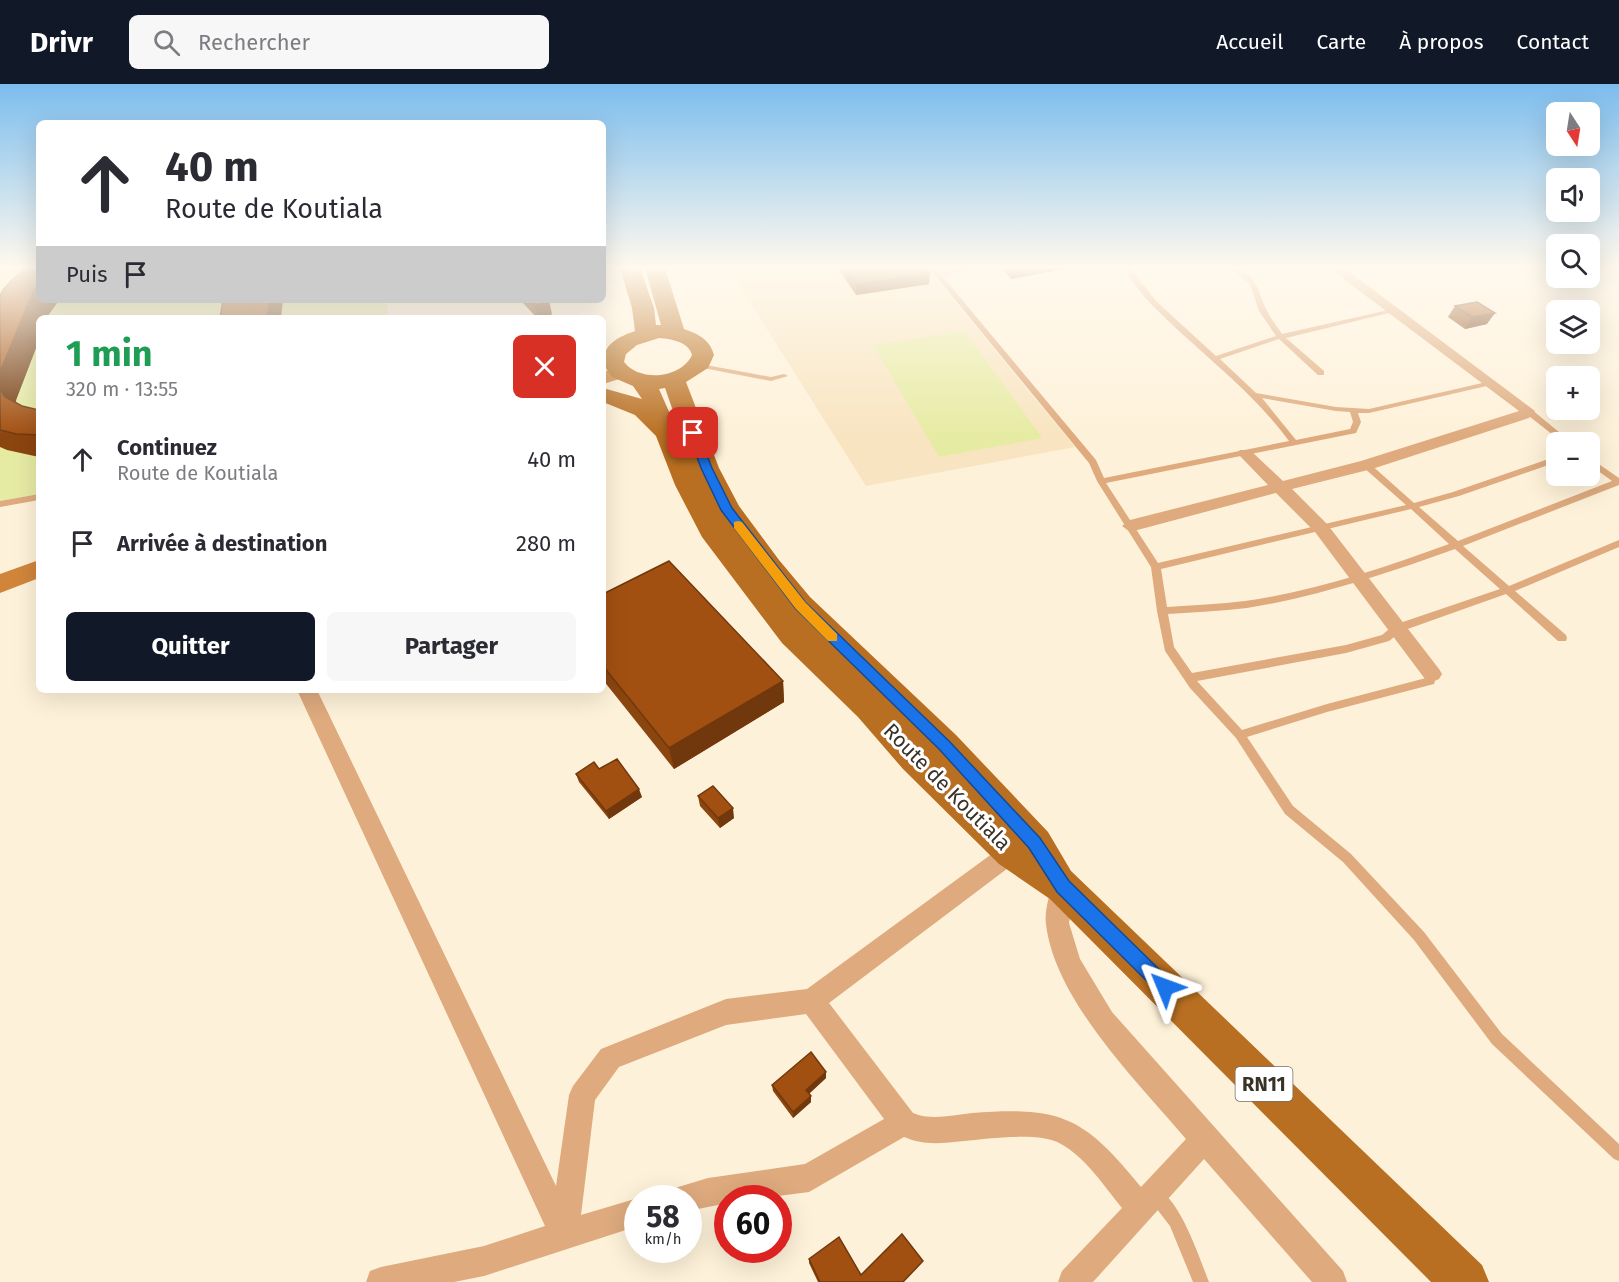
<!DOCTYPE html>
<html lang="fr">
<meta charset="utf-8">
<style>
body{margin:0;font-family:"Fira Sans",sans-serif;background:#f7f7f7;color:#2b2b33;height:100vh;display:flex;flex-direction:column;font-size:22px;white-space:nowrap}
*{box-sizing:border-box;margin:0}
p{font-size:20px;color:#7c7c81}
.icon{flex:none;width:33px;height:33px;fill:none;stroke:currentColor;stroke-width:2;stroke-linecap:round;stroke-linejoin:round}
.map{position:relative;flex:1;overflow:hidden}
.drawer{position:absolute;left:36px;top:231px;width:570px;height:378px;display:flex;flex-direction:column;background:#fff;border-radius:9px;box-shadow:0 6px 24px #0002}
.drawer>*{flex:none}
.hud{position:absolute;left:36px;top:36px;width:570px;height:183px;border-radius:9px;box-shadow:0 6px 24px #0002;background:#fff;color:#2b2b33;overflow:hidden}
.needle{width:39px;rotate:168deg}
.controls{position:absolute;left:1546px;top:18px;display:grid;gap:12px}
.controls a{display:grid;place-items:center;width:54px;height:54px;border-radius:9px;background:#fff;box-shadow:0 6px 24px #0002;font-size:30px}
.speed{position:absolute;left:624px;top:1101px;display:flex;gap:12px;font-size:30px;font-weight:700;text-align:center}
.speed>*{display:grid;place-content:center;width:78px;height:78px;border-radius:50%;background:#fff;box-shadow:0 6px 24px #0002;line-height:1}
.speed small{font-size:15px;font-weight:400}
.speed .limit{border:9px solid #d22;background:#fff;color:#111}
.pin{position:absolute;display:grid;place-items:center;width:51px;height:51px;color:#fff;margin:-26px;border-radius:12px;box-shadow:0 3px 9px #0006}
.me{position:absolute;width:66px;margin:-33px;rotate:314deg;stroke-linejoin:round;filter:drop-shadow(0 0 4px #0008)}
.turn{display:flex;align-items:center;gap:21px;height:126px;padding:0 30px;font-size:27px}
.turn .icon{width:78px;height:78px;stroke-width:2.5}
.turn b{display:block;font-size:42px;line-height:51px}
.then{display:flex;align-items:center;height:57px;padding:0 30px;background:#0003;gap:12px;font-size:22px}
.round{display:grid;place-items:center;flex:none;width:63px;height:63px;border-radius:9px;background:#f7f7f7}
.overview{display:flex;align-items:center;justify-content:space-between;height:102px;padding:0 30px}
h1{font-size:36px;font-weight:700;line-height:45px;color:#1e9e55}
.button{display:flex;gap:12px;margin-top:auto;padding:12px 30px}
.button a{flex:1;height:69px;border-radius:9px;background:#111827;color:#fff;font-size:24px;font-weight:700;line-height:69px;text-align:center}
.button a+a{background:#f7f7f7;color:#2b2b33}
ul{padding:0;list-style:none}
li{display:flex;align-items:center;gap:18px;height:84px;padding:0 30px}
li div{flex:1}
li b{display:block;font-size:22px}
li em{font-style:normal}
header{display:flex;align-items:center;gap:36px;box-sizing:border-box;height:84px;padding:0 30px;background:#111827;color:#fff}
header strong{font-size:28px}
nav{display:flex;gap:33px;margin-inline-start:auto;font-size:21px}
.search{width:420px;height:54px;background:#f7f7f7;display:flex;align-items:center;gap:15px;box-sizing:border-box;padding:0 21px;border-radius:9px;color:#7c7c81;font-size:22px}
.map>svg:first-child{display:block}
.built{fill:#f8e4c0}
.green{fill:#e6eba3}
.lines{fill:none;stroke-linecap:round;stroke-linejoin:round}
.lane{fill:#deaa7e;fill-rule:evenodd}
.street{fill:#deaa7e;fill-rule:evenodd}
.secondary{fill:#d0853b;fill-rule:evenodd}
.primary{fill:#b96f21;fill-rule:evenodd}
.wall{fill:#8b450f}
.shaded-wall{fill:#71380d}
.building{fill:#a25012;stroke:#71380d;stroke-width:1.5}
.route{fill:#1a73e8;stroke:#114b97;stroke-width:1.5}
.slow{fill:#f59e0b}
.labels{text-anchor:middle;stroke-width:6;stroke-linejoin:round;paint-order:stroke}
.shield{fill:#fff;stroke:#747068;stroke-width:1.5}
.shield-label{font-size:20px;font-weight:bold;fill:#393227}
.street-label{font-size:21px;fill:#393227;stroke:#fff}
</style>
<header>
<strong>Drivr</strong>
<div class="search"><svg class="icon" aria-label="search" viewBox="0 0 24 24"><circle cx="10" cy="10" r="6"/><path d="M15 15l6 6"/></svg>Rechercher</div>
<nav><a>Accueil</a><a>Carte</a><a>À propos</a><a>Contact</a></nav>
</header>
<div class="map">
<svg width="1619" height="1198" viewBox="0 0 1619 1198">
<rect width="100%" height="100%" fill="#fef1d9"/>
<polygon class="built" points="927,184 1075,363 866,402 729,185"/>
<g class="green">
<polygon points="0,184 39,184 39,216 387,216 388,234 39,234 39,410 0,417"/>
<polygon points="965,247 1042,354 939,373 873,261"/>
</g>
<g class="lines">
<g class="lane">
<path d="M929,184H936L939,189L962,184H979L942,192L1096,376L1104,394L1289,357C1250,304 1197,267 1152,221C1141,210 1132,197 1123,184H1130L1156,217L1216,272L1276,252L1259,227L1250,200L1230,184C1255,184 1258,208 1266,225C1270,234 1277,242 1282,250L1393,225L1397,227L1286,254L1324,287V291H1318L1279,255L1220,275L1256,309L1336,323L1369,325L1491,297L1495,299L1491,301L1369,329H1358L1361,338L1356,349L1106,399L1158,479L1406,421L1363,383V379H1369L1414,419L1453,408L1557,372V378L1459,412L1419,423L1458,457L1612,397L1590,381V374L1619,394V401L1463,462L1509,502L1619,456V463L1515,507L1566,551L1567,554L1566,557H1558L1506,510L1402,547L1389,557L1346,569L1197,597L1242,646L1327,620L1426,594L1428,587H1436L1437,590L1434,600L1327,628L1247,653L1293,722L1351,770L1424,848L1502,950L1619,1060V1077L1614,1075L1492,960L1414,856L1343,778L1285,730L1236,654L1190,604L1165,567L1157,527L1151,483L1097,397L1089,379ZM1262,314L1336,327L1350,328L1353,338L1350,345L1296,356ZM1411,425L1449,460C1384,484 1315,507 1245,517C1220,520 1193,521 1167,523L1161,485ZM1455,465L1500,505L1394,541L1382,551L1346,561L1192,589L1174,563L1168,530C1195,528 1221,527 1247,524C1317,513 1388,489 1455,465Z"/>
<polygon points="695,279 771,293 784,290 788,292 771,297 698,283 694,281"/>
<polygon points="1525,325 1531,325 1571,358 1562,358 1525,329"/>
<polygon points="39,410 39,416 0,423 0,417"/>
<path d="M1155,1103C1180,1114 1199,1173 1209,1198H1193L1170,1142L1150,1116L1147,1111L1150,1106Z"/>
</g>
<g class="street">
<polygon points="1329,184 1344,184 1535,327 1529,334 1372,385 1292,405 1327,440 1439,585 1442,590 1439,595 1432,598 1425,595 1315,448 1276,409 1130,448 1122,442 1130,436 1268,401 1240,372 1237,369 1240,366 1250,366 1283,397 1361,377 1519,327"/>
<path d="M297,606H317L556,1102L569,1011L573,1002L601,965L726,915L807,905L1004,761L1012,758L1020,761L1023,768L1020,775L829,919L913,1029C932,1037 952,1031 972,1029C1062,1022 1084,1033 1141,1103L1186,1055C1138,998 1055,917 1046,840C1044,828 1050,807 1055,795L1063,792L1071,795L1075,803L1069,839L1080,875L1112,928L1343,1187L1347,1198H1312L1204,1075L1093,1198H1058L1062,1187L1122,1124C1104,1102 1086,1074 1061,1060C1039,1047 988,1055 964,1057C942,1059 925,1062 904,1053L809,1108L763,1114H728V1119L688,1127V1114H671L675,1104L708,1094L805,1080L884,1035L806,930L726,941L619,983L595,1016L581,1131L638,1114V1142L484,1192L454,1198H366L370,1187L381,1183L484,1162L545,1142Z"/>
</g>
<g class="secondary">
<polygon points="619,283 626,285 629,289 626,293 603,300 603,288"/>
<polygon points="39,476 39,494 0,509 0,490"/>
</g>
<path class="primary" d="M620,184H640L654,224L656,241H661L645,184H665L684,245C699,250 710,256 714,271L708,284L686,298L719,384L739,422L779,476L810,513L956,651L1048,748L1071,787L1482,1181L1489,1198H1431L1050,815L999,780L903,685L858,633L782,559L702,453L675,401L656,352L635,331L603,318V304L642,315L633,302L612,293L603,280C603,260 618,253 635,247L632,224ZM659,254C672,255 689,258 692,271C681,295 639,298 624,278L626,270L637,261ZM665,304L689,373L659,305Z"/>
</g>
<g class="wall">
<polygon points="838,184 926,184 929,200 856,211"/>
<polygon points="1002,184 1069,184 1011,195"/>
<polygon points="0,212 39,216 59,216 49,230 16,316 16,320 22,322 39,326 39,373 7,366 0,363"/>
<polygon points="522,216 530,216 552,230 544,234 537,234 523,219"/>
<polygon points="1455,222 1487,240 1465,245 1448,233"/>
<polygon points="603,510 783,597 784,618 674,685 603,596"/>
<polygon points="599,685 642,713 609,735 579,698 576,690"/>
<polygon points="698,712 734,734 720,744 700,722"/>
<polygon points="826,994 809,1010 811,1018 793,1034 773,1007 772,1001"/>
<polygon points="809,1175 861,1191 903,1198 818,1198 809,1179"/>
</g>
<g class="shaded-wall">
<polygon points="1014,184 1069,184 1011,195 1013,185"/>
<polygon points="930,189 929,200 856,211 856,201"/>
<polygon points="39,200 39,216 59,216 49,230 47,234 39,234 39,256 16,316 17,324 5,313 0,305 0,288 33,208"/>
<polygon points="270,216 283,216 281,234 267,234"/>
<polygon points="548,216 549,216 552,230 544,234 538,234 535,222"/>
<polygon points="1495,229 1487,240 1465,245 1472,233"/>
<polygon points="783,597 784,618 674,685 669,664"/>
<polygon points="639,705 642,713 609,735 606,727"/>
<polygon points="733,724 734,734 720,744 718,734"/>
<polygon points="826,988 826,994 806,1012 806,1006"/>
<polygon points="811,1012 811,1018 793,1034 793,1028"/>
</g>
<g class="building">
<polygon points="27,184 39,184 39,200 33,208 0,288 0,212 3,206 12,196"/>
<polygon points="846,184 926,184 930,189 856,201"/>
<polygon points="223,216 270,216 267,234 220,234"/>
<polygon points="530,216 548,216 535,222"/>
<polygon points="1477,218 1495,229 1472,233 1455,222"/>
<polygon points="0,305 5,313 22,322 39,326 39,351 16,350 0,346"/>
<polygon points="669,477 783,597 669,664 603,582 603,510"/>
<polygon points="617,675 639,705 606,727 576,690 594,678 599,685"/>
<polygon points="713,702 733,724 718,734 698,712"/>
<polygon points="811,968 826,988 806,1006 811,1012 793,1028 772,1001"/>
<polygon points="902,1150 923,1177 903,1198 820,1198 809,1175 839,1153 861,1191"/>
</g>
<linearGradient id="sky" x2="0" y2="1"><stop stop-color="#7cbdee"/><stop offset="0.52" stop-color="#fff9ee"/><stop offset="1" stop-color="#fff9ee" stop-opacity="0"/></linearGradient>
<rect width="1619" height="352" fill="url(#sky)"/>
<polygon class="route" points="689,347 698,349 712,384 732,424 805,518 949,657 1040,754 1069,797 1171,897 1174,903 1171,909 1165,912 1159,909 1057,808 1029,764 939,665 796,525 721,426 701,384 688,349"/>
<polygon class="slow" points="738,437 742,438 805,518 837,550 837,557 828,557 796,525 734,444 734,438"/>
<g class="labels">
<rect class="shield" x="1235.5" y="983" width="57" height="34" rx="4.5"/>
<g class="shield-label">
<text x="1264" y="1007">RN11</text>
</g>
<g class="street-label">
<text transform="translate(947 703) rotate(45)" y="7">Route de Koutiala</text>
</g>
</g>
</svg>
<div class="controls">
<a><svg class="needle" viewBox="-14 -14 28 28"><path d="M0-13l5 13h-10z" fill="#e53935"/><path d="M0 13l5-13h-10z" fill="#7c7c81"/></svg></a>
<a><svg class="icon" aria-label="sound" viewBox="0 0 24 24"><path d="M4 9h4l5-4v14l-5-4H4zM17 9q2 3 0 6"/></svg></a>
<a><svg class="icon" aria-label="search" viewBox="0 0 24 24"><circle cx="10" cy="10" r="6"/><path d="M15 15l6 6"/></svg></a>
<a><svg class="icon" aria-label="layers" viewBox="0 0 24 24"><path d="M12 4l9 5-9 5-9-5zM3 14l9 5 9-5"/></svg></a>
<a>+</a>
<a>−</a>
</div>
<div class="speed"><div>58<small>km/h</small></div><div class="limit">60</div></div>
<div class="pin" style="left:693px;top:349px;background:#d93025"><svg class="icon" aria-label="arrive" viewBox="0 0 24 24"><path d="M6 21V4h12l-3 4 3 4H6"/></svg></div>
<svg class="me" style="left:1165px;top:903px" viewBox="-20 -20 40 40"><path d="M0-17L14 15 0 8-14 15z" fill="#1a73e8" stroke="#fff" stroke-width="4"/></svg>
<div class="hud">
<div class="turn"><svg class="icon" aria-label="ahead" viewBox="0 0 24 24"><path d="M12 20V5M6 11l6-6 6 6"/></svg><div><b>40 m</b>Route de Koutiala</div></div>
<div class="then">Puis<svg class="icon" aria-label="arrive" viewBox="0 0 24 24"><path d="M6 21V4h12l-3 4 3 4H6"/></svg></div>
</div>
<section class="drawer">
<div class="overview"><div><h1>1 min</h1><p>320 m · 13:55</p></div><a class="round" style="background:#d93025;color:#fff"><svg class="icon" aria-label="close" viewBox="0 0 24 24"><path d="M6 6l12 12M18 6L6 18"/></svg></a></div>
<ul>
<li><svg class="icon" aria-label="ahead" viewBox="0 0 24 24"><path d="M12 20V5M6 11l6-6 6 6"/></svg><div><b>Continuez</b><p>Route de Koutiala</p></div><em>40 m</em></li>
<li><svg class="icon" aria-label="arrive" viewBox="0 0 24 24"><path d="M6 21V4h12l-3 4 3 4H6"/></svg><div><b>Arrivée à destination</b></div><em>280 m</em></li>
</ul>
<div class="button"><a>Quitter</a><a>Partager</a></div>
</section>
</div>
